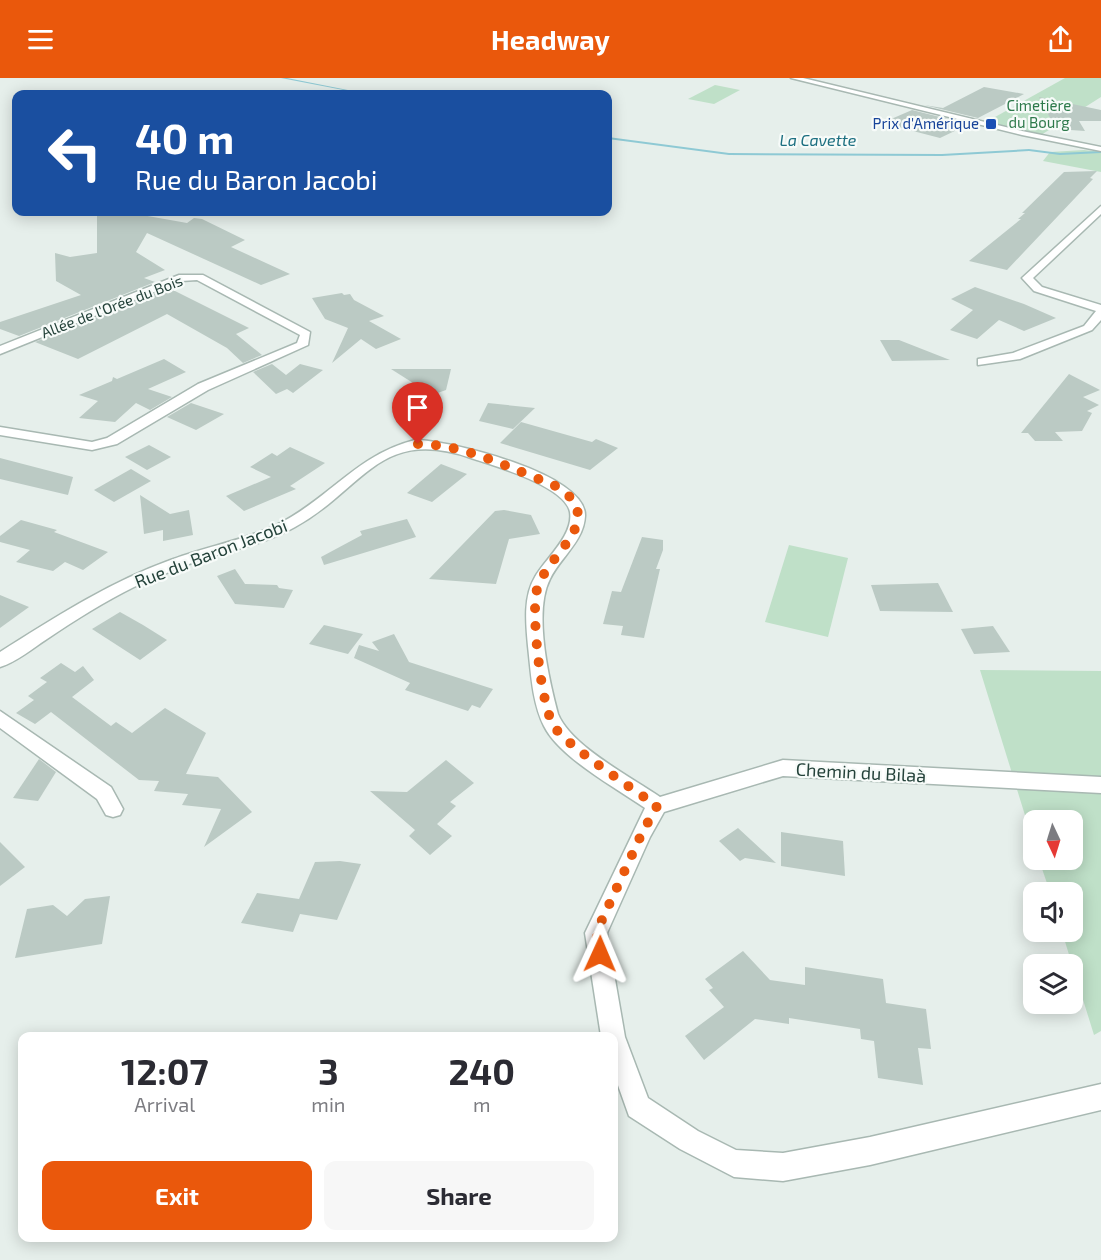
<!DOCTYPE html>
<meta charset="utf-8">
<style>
body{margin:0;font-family:"Exo 2",sans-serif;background:#f7f7f7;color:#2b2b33;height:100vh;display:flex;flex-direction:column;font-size:22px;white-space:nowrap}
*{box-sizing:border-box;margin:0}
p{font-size:20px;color:#7c7c81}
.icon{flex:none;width:33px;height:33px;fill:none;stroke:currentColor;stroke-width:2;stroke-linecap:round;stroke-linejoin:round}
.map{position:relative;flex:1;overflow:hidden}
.sheet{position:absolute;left:18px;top:954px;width:600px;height:210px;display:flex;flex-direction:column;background:#fff;border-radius:12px;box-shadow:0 3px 15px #0003}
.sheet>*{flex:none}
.banner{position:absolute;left:12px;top:12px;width:600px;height:126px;border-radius:12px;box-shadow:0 3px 15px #0003;background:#1a4fa0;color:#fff;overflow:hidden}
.needle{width:39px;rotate:176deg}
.buttons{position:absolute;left:1023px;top:732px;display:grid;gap:12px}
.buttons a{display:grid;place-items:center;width:60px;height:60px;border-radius:12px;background:#fff;box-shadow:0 3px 15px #0003;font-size:30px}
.pin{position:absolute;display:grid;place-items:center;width:51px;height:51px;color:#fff;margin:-62px -26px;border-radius:50% 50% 50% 0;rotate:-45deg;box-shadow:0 0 6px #0007}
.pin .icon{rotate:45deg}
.me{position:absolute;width:66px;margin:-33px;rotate:1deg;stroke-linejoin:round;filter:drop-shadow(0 0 4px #0008)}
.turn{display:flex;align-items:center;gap:21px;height:126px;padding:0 24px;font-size:27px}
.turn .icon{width:78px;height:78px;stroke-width:2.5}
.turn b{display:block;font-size:42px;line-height:51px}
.eta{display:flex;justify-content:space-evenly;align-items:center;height:102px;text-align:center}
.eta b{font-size:36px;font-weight:700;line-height:42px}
.action{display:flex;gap:12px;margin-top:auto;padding:12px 24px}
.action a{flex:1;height:69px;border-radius:12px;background:#ea580c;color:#fff;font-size:24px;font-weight:700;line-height:69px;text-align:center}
.action a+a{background:#f7f7f7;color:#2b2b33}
header{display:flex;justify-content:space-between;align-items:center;height:78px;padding:0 24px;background:#ea580c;color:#fff;font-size:27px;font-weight:700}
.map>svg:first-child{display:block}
.green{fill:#bfe0c8}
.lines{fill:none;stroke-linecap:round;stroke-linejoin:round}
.stream{fill:#8ec9d4;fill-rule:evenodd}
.building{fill:#bbcac4}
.street-casing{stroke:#a8b8b2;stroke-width:3}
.street{fill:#fff;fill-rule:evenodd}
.route{stroke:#ea580c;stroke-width:10;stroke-dasharray:0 18}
.transit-dot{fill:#1a4fb4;stroke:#f7fbf9;stroke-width:2}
.labels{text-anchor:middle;stroke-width:4.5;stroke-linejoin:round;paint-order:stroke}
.far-park-label{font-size:15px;fill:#2d7a4b;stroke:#f7fbf9}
.far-transit-label{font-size:15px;fill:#164399;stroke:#f7fbf9;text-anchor:end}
.far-street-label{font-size:15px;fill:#24423a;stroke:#f7fbf9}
.far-water-label{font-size:16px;font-style:italic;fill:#1c6f80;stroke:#f7fbf9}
.street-label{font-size:18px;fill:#24423a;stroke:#f7fbf9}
</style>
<header><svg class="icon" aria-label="menu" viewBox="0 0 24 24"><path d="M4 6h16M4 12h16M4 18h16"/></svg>Headway<svg class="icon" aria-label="share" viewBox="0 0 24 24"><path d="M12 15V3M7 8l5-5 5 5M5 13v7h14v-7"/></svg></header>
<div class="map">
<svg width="1101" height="1182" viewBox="0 0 1101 1182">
<rect width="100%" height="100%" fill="#e6efeb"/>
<g class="green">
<polygon points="1065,0 1101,0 1101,19 1041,57 986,44"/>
<polygon points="715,7 740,12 714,26 688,21"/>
<polygon points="1084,72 1101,74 1101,94 1043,83 1050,74"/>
<polygon points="789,467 848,480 828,559 765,544"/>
<polygon points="980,592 1101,593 1101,953 1094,957 1062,854 1072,854 1072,814 1050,814 1039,782 1072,782 1072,742 1034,742 1033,763"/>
</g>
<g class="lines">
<g class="stream">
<polygon points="281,0 287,0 368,16 364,16"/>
<polygon points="608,59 729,75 942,76 1029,71 1060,75 1101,73 1101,75 1060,77 1029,73 942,78 729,77 608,61"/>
</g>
</g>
<g class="building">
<polygon points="984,9 1024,16 978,40 924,27 943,30"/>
<polygon points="1039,19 1101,32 1101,43 1079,43 1085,53 1056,51"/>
<polygon points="912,32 968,46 961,47 961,50 940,60 882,45"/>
<polygon points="1097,93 1090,100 1093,101 1007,192 969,183 1021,141 1018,141 1025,135 1022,135 1064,94"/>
<polygon points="112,134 137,134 142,137 187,145 194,140 202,141 245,162 231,169 290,196 261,207 147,155 136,174 165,192 144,200 155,204 19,258 0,251 0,244 81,217 56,203 55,175 70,179 97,175 97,138"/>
<polygon points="975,209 1024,226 1056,240 1024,253 999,242 977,261 950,252 973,232 951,221"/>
<polygon points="169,210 249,250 236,256 262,277 243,285 227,270 167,236 78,281 35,264"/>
<polygon points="342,215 344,217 350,216 354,222 384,238 369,243 401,261 376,271 361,261 332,285 348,250 325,241 312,220"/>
<polygon points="880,262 899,262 950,282 892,283"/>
<polygon points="164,281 186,294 148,311 172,319 150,332 136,325 115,344 79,340 98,323 79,317 112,303 113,299 117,301"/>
<polygon points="272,286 286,297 300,286 323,292 293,315 287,311 276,316 253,294"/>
<polygon points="391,291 451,291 446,312 432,317"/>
<polygon points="1069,296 1100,312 1083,319 1099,327 1087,333 1092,335 1082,353 1055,354 1063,363 1035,363 1028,355 1021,355"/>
<polygon points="191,325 224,336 196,352 167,339"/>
<polygon points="488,325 535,330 513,351 479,343"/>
<polygon points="521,344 592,364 596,361 618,370 590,392 500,365"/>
<polygon points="149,367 171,379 147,392 125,379"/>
<polygon points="290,369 325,385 290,408 296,411 244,433 226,418 271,399 250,389 272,375 277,378"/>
<polygon points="0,380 73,399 68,417 0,401"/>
<polygon points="441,386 467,396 432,424 407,415"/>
<polygon points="131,391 151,403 114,424 94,412"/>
<polygon points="140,417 170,436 189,432 193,457 163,463 163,452 144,456"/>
<polygon points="504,432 531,437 540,456 509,461 496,506 429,501 495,433"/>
<polygon points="407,441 416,459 324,487 321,479 362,457 360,453"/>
<polygon points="21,442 57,452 54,454 108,474 83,492 65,484 53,493 16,484 30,472 0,464 0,458"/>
<polygon points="642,459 663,462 663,472 656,491 660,491 644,560 621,557 623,548 603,546 612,513 621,514"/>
<polygon points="235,491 245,506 277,507 279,510 293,512 284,530 235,526 217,498"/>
<polygon points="938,505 953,534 880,533 871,507"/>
<polygon points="0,517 29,529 0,550"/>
<polygon points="120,534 143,547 167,562 140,582 92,551"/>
<polygon points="324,547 363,556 348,576 309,566"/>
<polygon points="993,548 1010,574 974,576 961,551"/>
<polygon points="394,556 409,584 493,611 480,630 472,627 468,633 405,612 410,605 354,580 359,567 379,573 372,564"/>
<polygon points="61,585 75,594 83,588 94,602 72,619 111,648 116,644 132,655 165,630 206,655 186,696 218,699 252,734 204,769 221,731 182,727 188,716 154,713 159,703 139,702 51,634 35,646 16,635 34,622 28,618 47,604 40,600"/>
<polygon points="39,681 56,694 38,723 13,720"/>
<polygon points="446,682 474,705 450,724 456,728 437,746 452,758 430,777 409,758 415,752 370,713 407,714"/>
<polygon points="738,750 776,785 745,780 740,783 719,763"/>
<polygon points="781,754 843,763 845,798 781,788"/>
<polygon points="0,764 25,789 0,808"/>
<polygon points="340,783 361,786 337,842 300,836 293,854 241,845 257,815 299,821 315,784"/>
<polygon points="110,818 102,866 15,880 27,831 53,827 67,838 85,821"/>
<polygon points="743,873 770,902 805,907 805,889 883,901 886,925 926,931 931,971 918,970 923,1007 878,1000 874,963 861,961 860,951 789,940 789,946 755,941 704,982 685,958 724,929 709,912 713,910 705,901"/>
</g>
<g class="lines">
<g class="street-casing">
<g id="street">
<polygon points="791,0 803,0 1022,53 1101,69 1101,73 1022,57"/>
<polygon points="1101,128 1101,136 1033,200 1042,209 1101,227 1101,242 1092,252 1020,281 978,287 978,281 1013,275 1084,248 1096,233 1034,213 1022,200"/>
<polygon points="179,197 203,197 310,254 308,267 208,312 117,366 92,372 0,357 0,349 92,364 107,360 198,306 297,265 300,257 197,202 181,203 0,276 0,268"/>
<path d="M415,362C449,362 587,396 585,438C584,463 560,480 550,501C533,534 549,602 558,636C571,668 631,699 660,719L783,682L1101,699V715L783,698L664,734L650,759L607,855L625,959L648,1020L698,1053L736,1072L783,1075L870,1059L1101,1006V1032L870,1087L783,1103L734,1099L680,1071L629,1038L614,996V958H601L585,855L645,730C616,710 559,679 544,648C532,624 531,594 528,568C526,546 523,519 535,499C545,481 574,457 570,434C565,408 495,388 471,380C379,348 364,411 295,449C269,464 238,471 209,479C184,487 159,498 134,509C104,524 75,542 47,561C33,570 17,584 0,589V574C54,540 108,505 168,483C206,468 248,462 284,443C332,417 359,376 415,362Z"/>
<polygon points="0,633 111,709 123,731 120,737 113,739 106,737 97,721 0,650"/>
</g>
</g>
<use href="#street" class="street"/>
</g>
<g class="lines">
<path class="route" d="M418,366C465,366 514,392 558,409C611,445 542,477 536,516C532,542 541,624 553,647C565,667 635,712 657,728L642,755L596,855L600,876"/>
</g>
<rect class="transit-dot" x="985" y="40" width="12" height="12" rx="3"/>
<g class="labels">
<g class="far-park-label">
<text x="1039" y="33">Cimetière<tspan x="1039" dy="17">du Bourg</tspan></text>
</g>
<g class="far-transit-label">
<text x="979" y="51">Prix d'Amérique</text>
</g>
<g class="far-street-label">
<text transform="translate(112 229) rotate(-21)" y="5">Allée de l'Orée du Bois</text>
</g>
<g class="far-water-label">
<text x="818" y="68">La Cavette</text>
</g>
<g class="street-label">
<text transform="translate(211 476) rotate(-21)" y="6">Rue du Baron Jacobi</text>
<text transform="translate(861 695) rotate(3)" y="6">Chemin du Bilaà</text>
</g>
</g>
</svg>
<div class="buttons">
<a><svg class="needle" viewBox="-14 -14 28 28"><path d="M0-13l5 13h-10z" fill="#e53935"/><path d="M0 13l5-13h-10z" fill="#7c7c81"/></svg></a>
<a><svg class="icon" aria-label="sound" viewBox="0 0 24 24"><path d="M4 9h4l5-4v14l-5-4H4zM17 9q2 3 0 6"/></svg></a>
<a><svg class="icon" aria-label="layers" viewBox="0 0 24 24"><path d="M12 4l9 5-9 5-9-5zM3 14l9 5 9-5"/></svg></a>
</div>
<div class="pin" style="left:418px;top:366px;background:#d93025"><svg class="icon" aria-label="arrive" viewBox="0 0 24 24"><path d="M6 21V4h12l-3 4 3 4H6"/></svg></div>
<svg class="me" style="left:600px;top:876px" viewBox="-20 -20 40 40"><path d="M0-17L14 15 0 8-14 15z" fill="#ea580c" stroke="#fff" stroke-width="4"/></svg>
<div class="banner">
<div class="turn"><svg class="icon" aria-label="left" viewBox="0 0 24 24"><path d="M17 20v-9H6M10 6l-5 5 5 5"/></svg><div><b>40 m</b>Rue du Baron Jacobi</div></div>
</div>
<section class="sheet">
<div class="eta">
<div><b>12:07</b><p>Arrival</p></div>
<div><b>3</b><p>min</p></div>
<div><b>240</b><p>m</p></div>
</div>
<div class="action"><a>Exit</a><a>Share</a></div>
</section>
</div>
